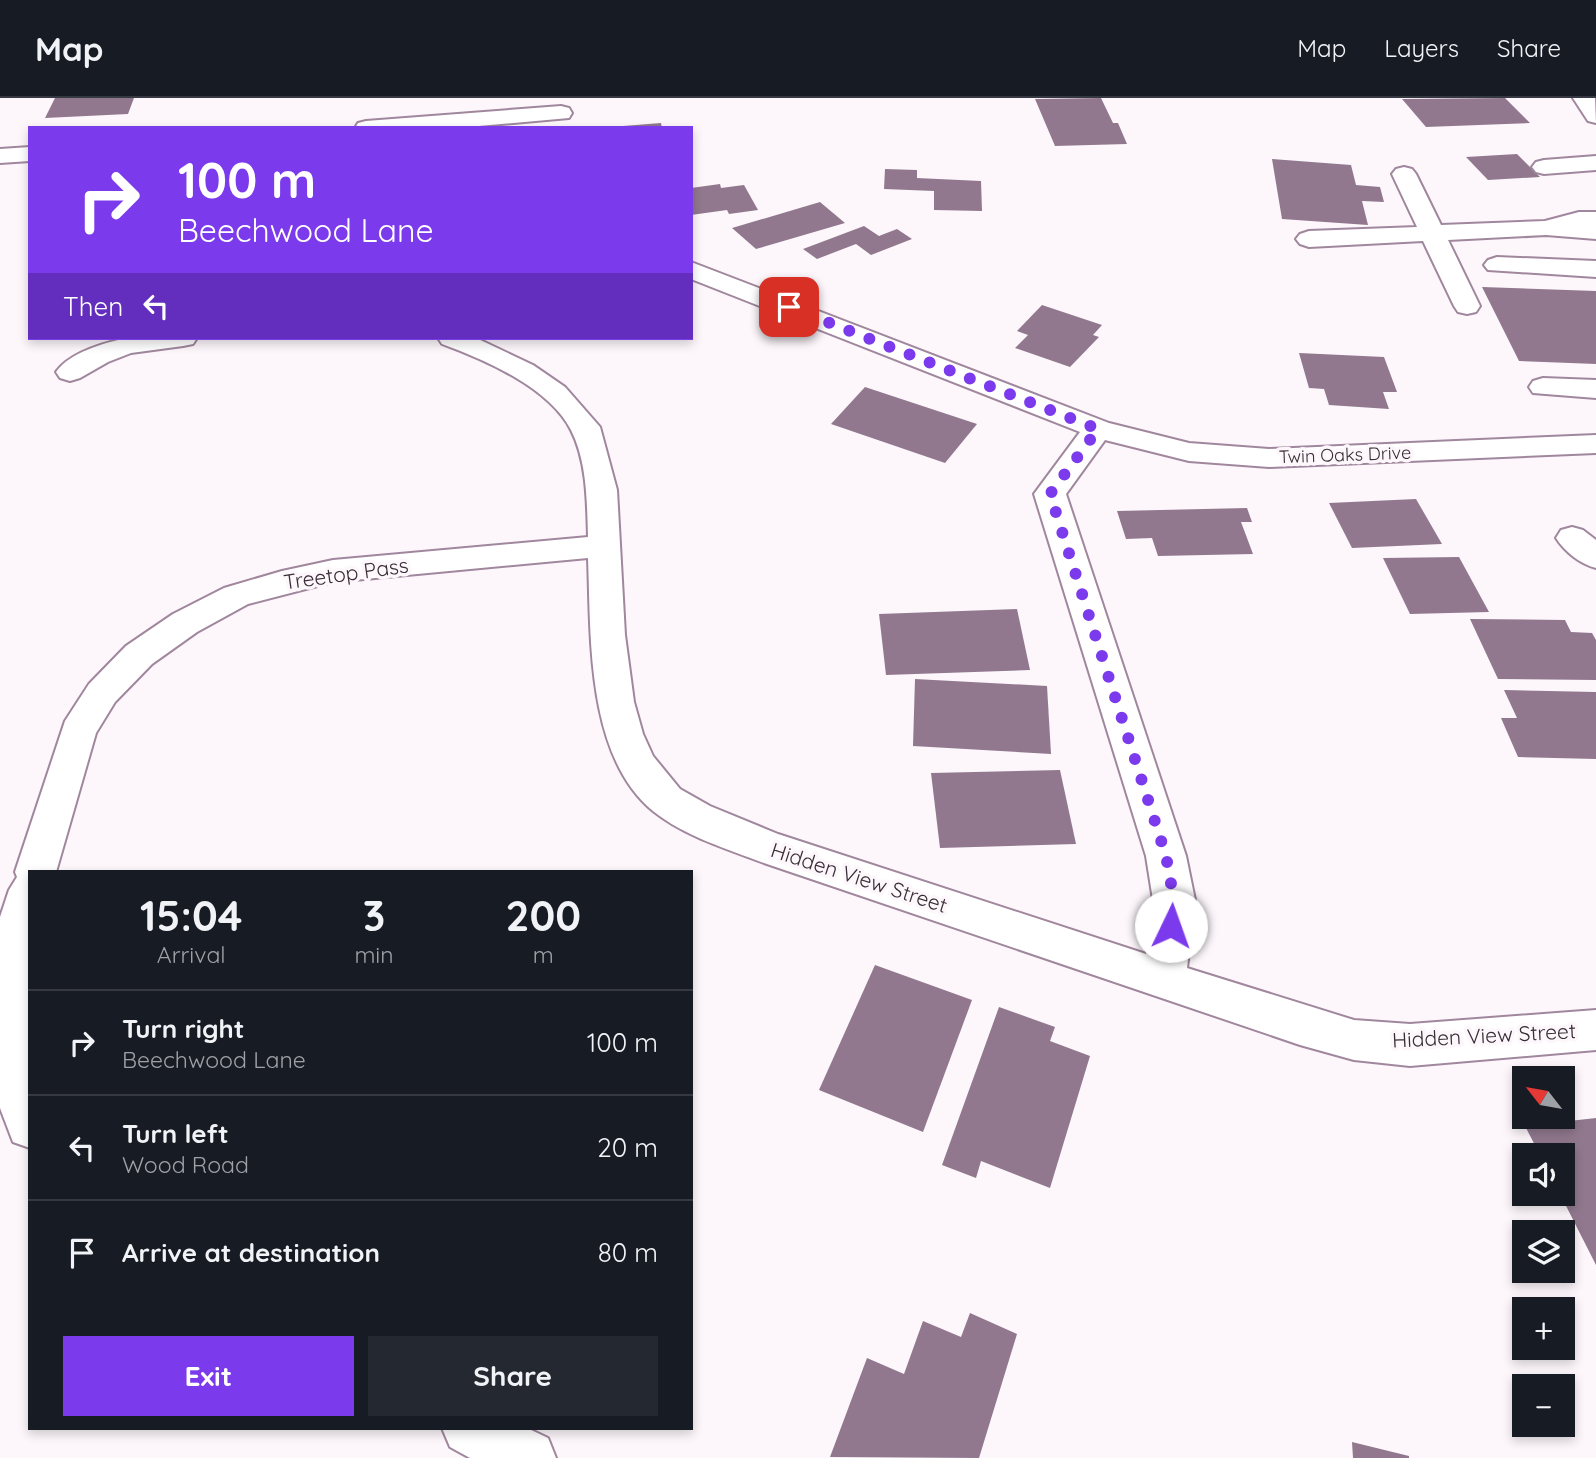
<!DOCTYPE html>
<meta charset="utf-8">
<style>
body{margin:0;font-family:Quicksand,sans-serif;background:#242831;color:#f1f3f6;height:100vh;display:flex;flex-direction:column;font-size:26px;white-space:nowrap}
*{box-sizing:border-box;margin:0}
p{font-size:23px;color:#9ea1a6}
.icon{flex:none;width:38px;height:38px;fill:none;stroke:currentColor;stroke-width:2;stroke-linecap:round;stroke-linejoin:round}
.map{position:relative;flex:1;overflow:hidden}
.sheet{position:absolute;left:28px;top:772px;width:665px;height:560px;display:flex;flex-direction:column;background:#171b24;border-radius:0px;box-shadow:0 4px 10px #0003}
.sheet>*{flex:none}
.top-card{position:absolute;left:28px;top:28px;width:665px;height:214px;border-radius:0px;box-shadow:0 4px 10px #0003;background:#7c3aed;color:#fff;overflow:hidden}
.needle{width:46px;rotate:301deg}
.tools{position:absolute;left:1512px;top:968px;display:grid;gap:14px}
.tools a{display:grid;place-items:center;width:63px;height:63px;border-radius:0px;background:#171b24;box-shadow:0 4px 10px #0003;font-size:35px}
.pin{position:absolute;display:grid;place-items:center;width:60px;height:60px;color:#fff;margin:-30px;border-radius:14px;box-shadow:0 4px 10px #0006}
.me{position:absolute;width:77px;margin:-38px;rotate:3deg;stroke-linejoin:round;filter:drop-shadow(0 0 5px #0008)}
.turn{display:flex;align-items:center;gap:24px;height:147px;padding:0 35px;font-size:32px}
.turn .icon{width:91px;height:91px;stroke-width:2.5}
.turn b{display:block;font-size:49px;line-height:60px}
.then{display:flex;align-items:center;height:66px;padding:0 35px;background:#0003;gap:14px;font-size:26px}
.eta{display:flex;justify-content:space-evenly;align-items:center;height:119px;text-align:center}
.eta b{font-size:42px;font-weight:700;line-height:49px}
.button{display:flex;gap:14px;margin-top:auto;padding:14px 35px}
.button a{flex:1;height:80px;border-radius:0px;background:#7c3aed;color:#fff;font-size:28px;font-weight:700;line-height:80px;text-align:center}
.button a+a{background:#242831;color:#f1f3f6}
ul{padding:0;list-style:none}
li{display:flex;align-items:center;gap:21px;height:105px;padding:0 35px;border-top:2px solid #363941}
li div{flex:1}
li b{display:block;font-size:26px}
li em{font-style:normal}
header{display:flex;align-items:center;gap:42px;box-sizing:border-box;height:98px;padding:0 35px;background:#171b24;border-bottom:2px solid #363941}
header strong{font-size:33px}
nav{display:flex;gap:38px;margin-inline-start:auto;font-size:24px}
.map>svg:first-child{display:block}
.building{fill:#91788e}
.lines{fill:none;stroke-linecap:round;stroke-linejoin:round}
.minor-casing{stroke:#a0879d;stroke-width:4}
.minor{fill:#fff;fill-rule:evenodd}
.route{stroke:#7c3aed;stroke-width:12;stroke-dasharray:0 21.6}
.labels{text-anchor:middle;stroke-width:7;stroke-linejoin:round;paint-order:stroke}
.far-street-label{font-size:18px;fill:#382d36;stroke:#fdf7fc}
.street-label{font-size:21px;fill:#382d36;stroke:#fdf7fc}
</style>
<header>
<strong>Map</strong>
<nav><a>Map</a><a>Layers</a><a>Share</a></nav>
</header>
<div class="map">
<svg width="1596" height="1360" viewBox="0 0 1596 1360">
<rect width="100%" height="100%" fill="#fdf7fc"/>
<g class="building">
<polygon points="55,0 134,0 128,16 45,20"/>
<polygon points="1101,0 1113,25 1118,25 1127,46 1055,48 1035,1"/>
<polygon points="1505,0 1530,25 1426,29 1402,1"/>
<polygon points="661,25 662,30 623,30 623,28"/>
<polygon points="1517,56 1540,79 1488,82 1466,59"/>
<polygon points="1272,61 1351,67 1356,87 1380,89 1384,104 1362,103 1368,127 1282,121"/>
<polygon points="885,71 917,72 917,80 981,83 982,113 934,112 934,93 884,91"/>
<polygon points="720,86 721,90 744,87 758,112 729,116 727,112 691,117 691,90"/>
<polygon points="820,104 845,125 756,151 732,130"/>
<polygon points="864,128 879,138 897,131 912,141 871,157 856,146 817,161 803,151"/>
<polygon points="1482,189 1596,193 1596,266 1519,263"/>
<polygon points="1042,207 1102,227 1093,237 1099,239 1070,269 1015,250 1028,237 1017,233"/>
<polygon points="1299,255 1384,259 1397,294 1383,294 1389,311 1329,307 1324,291 1309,290"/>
<polygon points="865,289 977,326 945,365 831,326"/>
<polygon points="1416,401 1442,446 1352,450 1329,405"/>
<polygon points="1247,410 1252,424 1241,424 1253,456 1158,458 1152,440 1126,441 1117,413"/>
<polygon points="1459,459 1489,514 1410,516 1383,460"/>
<polygon points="1017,511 1030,572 886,577 879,516"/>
<polygon points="1470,521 1565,522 1571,534 1592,535 1596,542 1596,582 1498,581"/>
<polygon points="915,581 1047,588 1051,656 913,648"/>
<polygon points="1504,592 1596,594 1596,661 1518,659 1501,620 1517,620"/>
<polygon points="1060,672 1076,746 940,750 931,675"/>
<polygon points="875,867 972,902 923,1034 819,992"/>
<polygon points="999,909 1055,929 1050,943 1090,958 1050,1090 981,1063 976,1080 942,1067"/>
<polygon points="1596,1020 1596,1167 1560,1096 1563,1096 1563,1057 1540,1057 1525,1028"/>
<polygon points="970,1215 1017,1236 979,1360 830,1359 867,1260 904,1276 923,1223 961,1239"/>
<polygon points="1352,1344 1409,1358 1409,1360 1353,1360"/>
</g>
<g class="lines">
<g class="minor-casing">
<g id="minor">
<polygon points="1573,0 1595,0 1596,25 1588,23"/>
<polygon points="561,8 569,10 572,15 569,20 456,30 355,30 358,25 366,23"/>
<polygon points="30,49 30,63 0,65 0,51"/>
<polygon points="1596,58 1596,72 1544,76 1536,74 1532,69 1536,64 1544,62"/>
<polygon points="1404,69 1412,71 1416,76 1441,127 1545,123 1579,114 1596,114 1596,141 1546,137 1448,142 1480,208 1476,214 1467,216 1458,214 1454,208 1423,143 1309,149 1300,146 1296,141 1300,136 1309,133 1417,129 1392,76 1396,71"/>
<polygon points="1497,159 1596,163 1596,179 1488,172 1484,167 1488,162"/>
<path d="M691,164L1109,325L1189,345L1269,351L1596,337V355L1269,369L1189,363L1105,342L1066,396L1186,758L1195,802L1187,870L1354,922L1410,926L1596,912V952L1410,968L1354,962L1300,947L764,765C727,751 684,738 653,713C586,658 591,538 588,460L333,484L248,506L197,534L152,566L115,604L96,635L56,774H30V1050L13,1044L0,1010V819L9,792L17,779L15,774L65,623L89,586L126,548L173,516L224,490L282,473L333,462L588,439C587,404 587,363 571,332C549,289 485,262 442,246L438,240H476L533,267L565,289L600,329L617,392L625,537L634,604L643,636L653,658L680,691L710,708L778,736L1146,856L1153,802L1146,758L1034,396L1080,334L691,181Z"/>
<path d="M127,240H197L193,246L183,248L131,255L108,264L80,280L70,283L60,280L56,274C70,254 104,245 127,240Z"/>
<polygon points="1543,280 1596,282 1596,300 1533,295 1529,289 1533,283"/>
<path d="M1572,429L1583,432L1596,442V470C1580,466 1565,454 1556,440L1561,432Z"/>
<polygon points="442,1330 527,1330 548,1340 556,1360 470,1360 450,1349"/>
</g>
</g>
<use href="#minor" class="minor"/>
</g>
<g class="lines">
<polyline class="route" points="789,209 1098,331 1050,396 1166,758 1174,802 1171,828"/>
</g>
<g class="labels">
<g class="far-street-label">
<text transform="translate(1345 357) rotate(-2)" y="6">Twin Oaks Drive</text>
</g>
<g class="street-label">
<text transform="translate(346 476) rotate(-8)" y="7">Treetop Pass</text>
<text transform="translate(859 780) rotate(18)" y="7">Hidden View Street</text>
<text transform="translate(1484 938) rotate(-3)" y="7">Hidden View Street</text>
</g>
</g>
</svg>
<div class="tools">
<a><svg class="needle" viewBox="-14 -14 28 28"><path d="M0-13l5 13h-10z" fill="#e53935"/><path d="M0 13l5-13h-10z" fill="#9ea1a6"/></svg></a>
<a><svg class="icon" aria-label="sound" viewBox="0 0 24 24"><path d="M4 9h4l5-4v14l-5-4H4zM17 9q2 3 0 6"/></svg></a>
<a><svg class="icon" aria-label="layers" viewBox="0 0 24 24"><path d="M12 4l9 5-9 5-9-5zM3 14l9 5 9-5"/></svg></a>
<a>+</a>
<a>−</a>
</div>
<div class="pin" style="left:789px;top:209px;background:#d93025"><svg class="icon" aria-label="arrive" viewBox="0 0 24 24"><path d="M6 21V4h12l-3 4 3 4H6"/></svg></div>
<svg class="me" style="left:1171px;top:828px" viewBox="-20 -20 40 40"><circle r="19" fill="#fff"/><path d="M0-13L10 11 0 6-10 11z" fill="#7c3aed"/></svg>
<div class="top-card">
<div class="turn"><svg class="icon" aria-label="right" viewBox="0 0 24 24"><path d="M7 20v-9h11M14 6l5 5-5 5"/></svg><div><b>100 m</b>Beechwood Lane</div></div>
<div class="then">Then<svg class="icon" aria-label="left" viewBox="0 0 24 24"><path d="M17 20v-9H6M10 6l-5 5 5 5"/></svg></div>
</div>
<section class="sheet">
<div class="eta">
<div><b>15:04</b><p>Arrival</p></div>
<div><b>3</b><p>min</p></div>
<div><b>200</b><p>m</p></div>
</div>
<ul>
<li><svg class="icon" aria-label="right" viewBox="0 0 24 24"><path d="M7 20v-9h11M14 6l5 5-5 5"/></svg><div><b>Turn right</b><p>Beechwood Lane</p></div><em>100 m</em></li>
<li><svg class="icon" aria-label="left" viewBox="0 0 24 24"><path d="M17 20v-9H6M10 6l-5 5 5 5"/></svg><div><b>Turn left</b><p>Wood Road</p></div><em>20 m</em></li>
<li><svg class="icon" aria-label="arrive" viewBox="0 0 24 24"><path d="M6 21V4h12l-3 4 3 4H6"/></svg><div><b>Arrive at destination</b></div><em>80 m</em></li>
</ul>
<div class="button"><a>Exit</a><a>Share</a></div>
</section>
</div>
